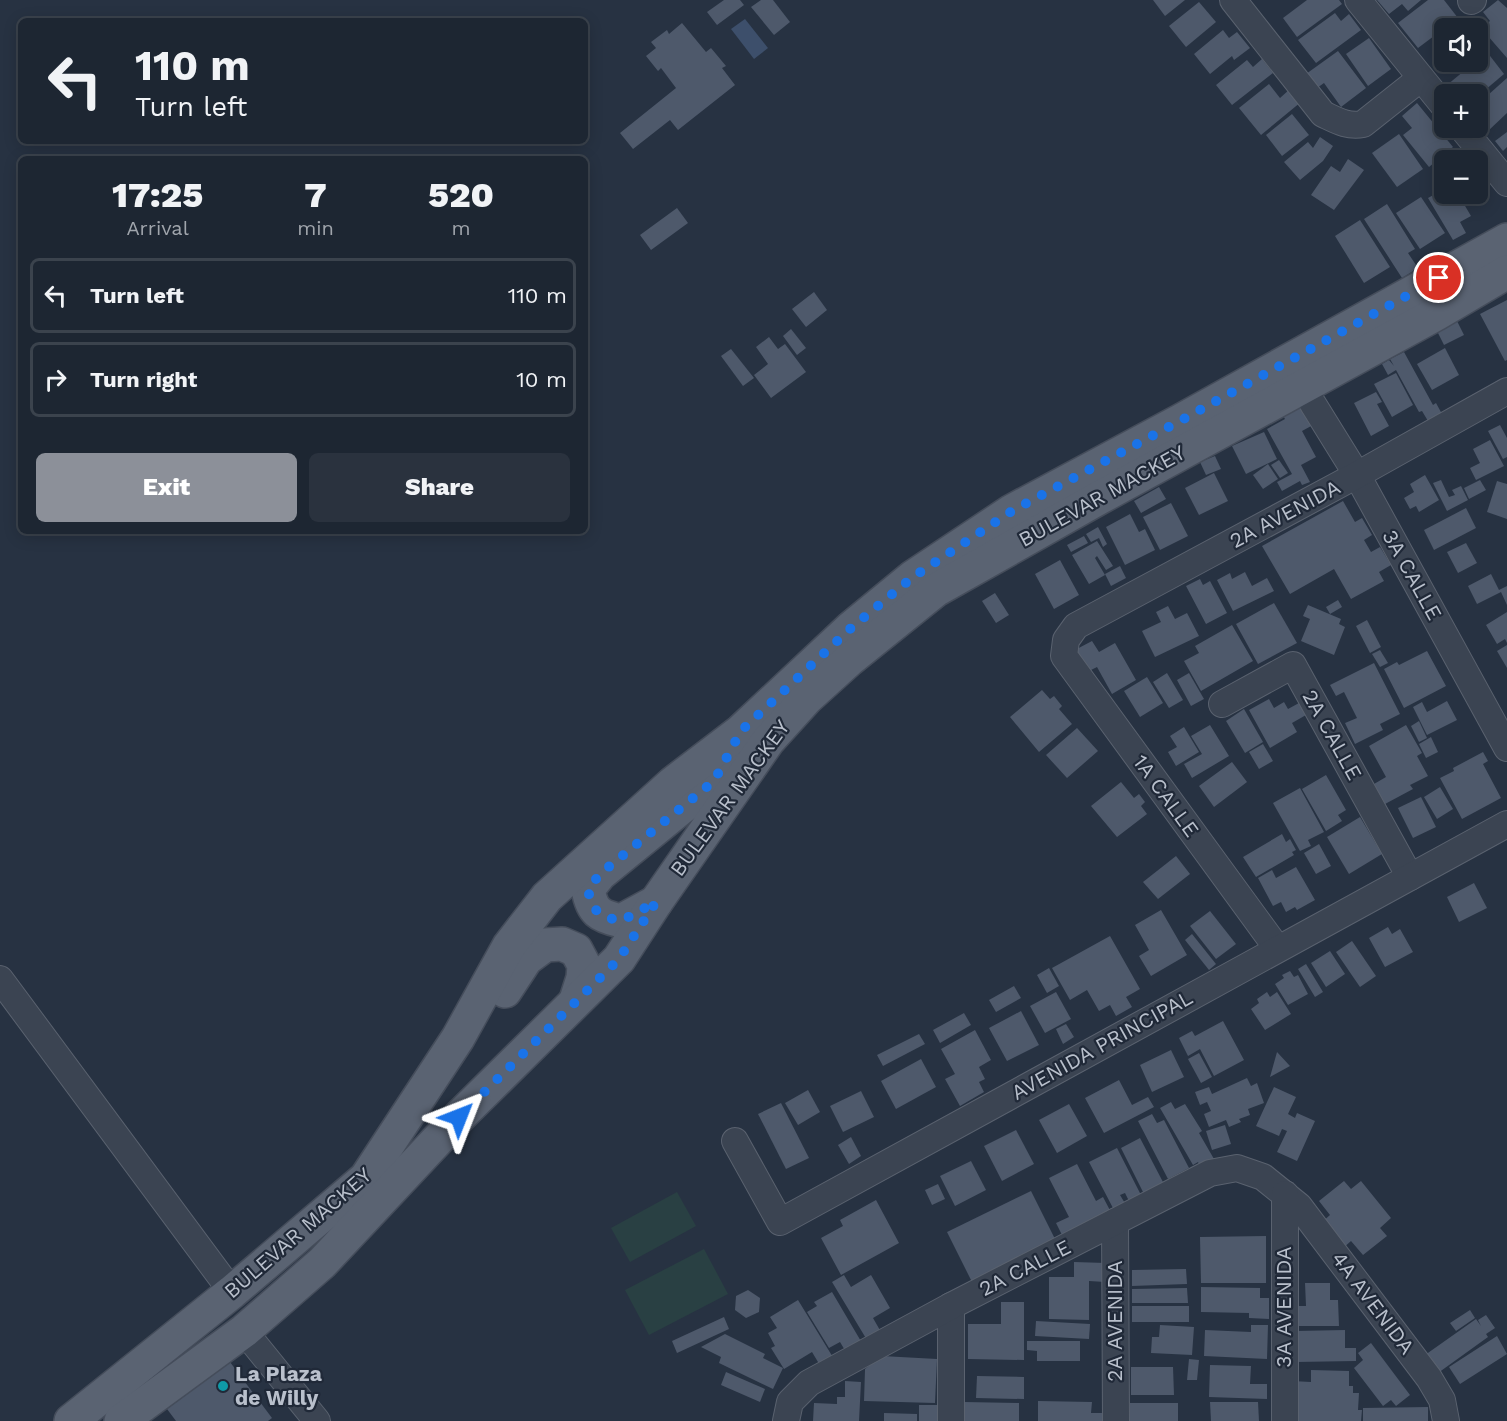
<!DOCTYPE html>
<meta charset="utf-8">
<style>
body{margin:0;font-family:"Work Sans",sans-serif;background:#2a323e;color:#f1f3f6;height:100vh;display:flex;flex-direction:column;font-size:22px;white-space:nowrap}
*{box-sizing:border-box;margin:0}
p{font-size:20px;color:#a0a5ac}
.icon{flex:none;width:33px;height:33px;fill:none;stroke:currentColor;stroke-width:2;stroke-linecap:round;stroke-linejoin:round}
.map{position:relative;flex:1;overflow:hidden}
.sheet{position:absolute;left:18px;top:156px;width:570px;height:378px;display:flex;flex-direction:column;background:#1d2632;border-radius:9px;box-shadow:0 3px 15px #0003,0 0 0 2px #3b434d}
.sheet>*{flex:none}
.hud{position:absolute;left:18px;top:18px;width:570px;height:126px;border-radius:9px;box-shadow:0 3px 15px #0003,0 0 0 2px #3b434d;background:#1d2632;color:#f1f3f6;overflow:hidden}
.buttons{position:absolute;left:1434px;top:18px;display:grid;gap:12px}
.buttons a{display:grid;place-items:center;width:54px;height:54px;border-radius:9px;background:#1d2632;box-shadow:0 3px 15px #0003,0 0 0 2px #3b434d;font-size:30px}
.pin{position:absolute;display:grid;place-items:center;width:51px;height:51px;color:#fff;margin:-26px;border:3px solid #fff;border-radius:50%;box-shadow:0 2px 6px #0007}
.me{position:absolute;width:66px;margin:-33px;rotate:45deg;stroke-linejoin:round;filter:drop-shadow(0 0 4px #0008)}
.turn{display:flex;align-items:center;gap:21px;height:126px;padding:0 18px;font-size:27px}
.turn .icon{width:78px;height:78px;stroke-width:2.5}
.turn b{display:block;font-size:42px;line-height:51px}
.eta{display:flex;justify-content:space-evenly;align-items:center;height:102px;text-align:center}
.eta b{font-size:36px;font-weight:800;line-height:42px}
.primary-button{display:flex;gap:12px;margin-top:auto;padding:12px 18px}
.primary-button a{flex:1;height:69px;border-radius:9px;background:#8c9099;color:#fff;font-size:24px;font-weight:800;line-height:69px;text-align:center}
.primary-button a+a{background:#2a323e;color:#f1f3f6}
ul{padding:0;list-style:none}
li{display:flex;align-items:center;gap:18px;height:75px;margin:0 12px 9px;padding:0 6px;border:3px solid #3b434d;border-radius:9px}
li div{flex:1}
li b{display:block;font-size:22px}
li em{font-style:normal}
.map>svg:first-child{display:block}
.green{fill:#294043}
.water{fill:#3d4f6b}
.building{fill:#4e596b}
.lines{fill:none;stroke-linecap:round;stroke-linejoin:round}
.minor-casing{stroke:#5a626f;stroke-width:28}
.major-casing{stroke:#454d5b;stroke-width:36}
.minor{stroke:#3b4452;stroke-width:26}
.major{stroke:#5a6372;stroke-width:33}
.route{stroke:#1a73e8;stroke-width:10;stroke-dasharray:0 18}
.culture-dot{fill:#0f9aa8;stroke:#202938;stroke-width:2}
.labels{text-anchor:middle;stroke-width:4.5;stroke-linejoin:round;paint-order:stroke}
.street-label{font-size:21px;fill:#b9c0cc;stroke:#202938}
.poi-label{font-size:21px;font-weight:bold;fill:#b9c0cc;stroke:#202938;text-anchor:start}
</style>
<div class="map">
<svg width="1507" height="1421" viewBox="0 0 1507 1421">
<rect width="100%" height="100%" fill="#273242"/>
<g class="green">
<polygon points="677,1192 696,1226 630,1262 611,1228"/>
<polygon points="704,1249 728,1294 649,1335 625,1290"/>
</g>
<polygon class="water" points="745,19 768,48 754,59 731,29"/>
<g class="building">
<polygon points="724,0 740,0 744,5 717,25 707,12"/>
<polygon points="761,0 773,0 790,22 774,35 751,7"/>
<polygon points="1153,0 1185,0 1165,16"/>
<polygon points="1307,0 1339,0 1342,4 1297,37 1283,18"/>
<polygon points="1377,0 1421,0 1408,11 1402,4 1389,14"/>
<polygon points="1428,0 1444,0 1458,18 1418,48 1398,23"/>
<polygon points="1498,0 1507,8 1507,58 1481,28 1490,21 1483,12"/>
<polygon points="1199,2 1216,22 1186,47 1169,26"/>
<polygon points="1335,13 1341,21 1349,14 1361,30 1316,63 1298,40"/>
<polygon points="682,23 706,52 711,48 726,66 722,68 735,85 678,130 670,120 633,149 620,133 676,88 661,68 658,71 646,56 656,48 651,42 667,30 669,34"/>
<polygon points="1223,30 1229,38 1237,32 1250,48 1234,60 1232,56 1210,74 1194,54"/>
<polygon points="1444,35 1444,60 1432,44"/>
<polygon points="1369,38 1391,69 1368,86 1346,54"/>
<polygon points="1338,51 1366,88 1341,107 1324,83 1317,88 1306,74"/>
<polygon points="1487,52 1504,74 1478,96 1455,94 1447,85"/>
<polygon points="1262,59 1273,73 1232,105 1216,85 1247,60 1253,67"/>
<polygon points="1507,78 1507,113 1488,131 1478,119 1478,104"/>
<polygon points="1269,84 1280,98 1290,89 1301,102 1261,135 1239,108"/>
<polygon points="1417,103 1453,147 1429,167 1403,135 1412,128 1402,116"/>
<polygon points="1292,114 1309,135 1282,156 1266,135"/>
<polygon points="1507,132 1507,147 1503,151 1495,141"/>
<polygon points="1399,134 1423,169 1397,187 1372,153"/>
<polygon points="1320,137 1333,146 1323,161 1300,180 1284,162 1308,142 1313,148"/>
<polygon points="1348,159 1364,170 1334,210 1311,195 1331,166 1340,172"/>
<polygon points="1444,189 1444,194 1458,194 1471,216 1460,222 1466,233 1453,240 1428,198"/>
<polygon points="1421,197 1445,233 1420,249 1396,213"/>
<polygon points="1387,204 1415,249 1408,253 1418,268 1402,278 1364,219"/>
<polygon points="677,208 688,223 651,250 640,235"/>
<polygon points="1360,220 1390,267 1364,283 1335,236"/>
<polygon points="814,292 827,310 806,327 792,309"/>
<polygon points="1507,300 1507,360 1505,361 1480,314"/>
<polygon points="1457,321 1464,335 1444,345 1437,331"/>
<polygon points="791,329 806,348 797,355 783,336"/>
<polygon points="769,337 778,349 785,344 806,372 771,398 754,375 768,364 756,347"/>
<polygon points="1445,348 1459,375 1432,390 1417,364"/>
<polygon points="731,349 754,378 743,386 721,356"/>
<polygon points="1404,352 1433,405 1436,403 1442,414 1428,421 1422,411 1419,412 1396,370 1388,375 1382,364 1389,360 1394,366 1390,359"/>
<polygon points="1396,373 1413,405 1392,417 1374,384"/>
<polygon points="1376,392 1382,402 1377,404 1389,426 1371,436 1354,403"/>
<polygon points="1301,403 1313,425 1302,431 1316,457 1301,465 1310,482 1302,485 1300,481 1282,491 1277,482 1292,474 1267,429 1285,419 1282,414"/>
<polygon points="1500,425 1507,438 1507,457 1503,459 1488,431"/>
<polygon points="1264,432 1277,459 1246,474 1232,446"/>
<polygon points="1490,440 1504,466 1476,480 1470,468 1480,463 1473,449"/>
<polygon points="1215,456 1221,469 1206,475 1200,462"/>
<polygon points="1279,460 1288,473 1280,478 1271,465"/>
<polygon points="1268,464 1278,479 1263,489 1253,475"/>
<polygon points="1214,473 1228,501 1199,515 1185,488"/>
<polygon points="1425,475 1439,500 1419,512 1416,506 1410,509 1404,498 1414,492 1410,484"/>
<polygon points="1441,480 1449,497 1455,495 1452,490 1461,486 1468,500 1447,511 1433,483"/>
<polygon points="1480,480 1486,490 1469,499 1464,488"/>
<polygon points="1497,481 1507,484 1507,519 1487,512"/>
<polygon points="1159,487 1166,499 1141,513 1134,501"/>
<polygon points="1343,501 1355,522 1362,518 1372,535 1364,540 1371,552 1380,547 1391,565 1379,572 1384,581 1351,599 1334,569 1290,594 1262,546"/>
<polygon points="1171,503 1188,536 1160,550 1143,517"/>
<polygon points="1466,508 1476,528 1434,550 1424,530"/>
<polygon points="1130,514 1139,532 1145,529 1155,550 1125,565 1106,527"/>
<polygon points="1098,527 1107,544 1103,547 1099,538 1091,542 1086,534"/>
<polygon points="1084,536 1088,543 1071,552 1067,545"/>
<polygon points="1097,541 1113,566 1106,570 1097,556 1095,558 1105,575 1089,584 1072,555"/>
<polygon points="1466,543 1477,563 1458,573 1447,552"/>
<polygon points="1060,560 1079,595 1054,609 1035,574"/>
<polygon points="1120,566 1126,578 1111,586 1105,574"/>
<polygon points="1245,572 1252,586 1267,578 1274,591 1233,611 1217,580 1230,573 1232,579"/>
<polygon points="1491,574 1499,590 1507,586 1507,605 1501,592 1477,604 1468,586"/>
<polygon points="1200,579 1203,585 1210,581 1227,613 1206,624 1186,586"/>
<polygon points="995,593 1009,615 996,623 982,601"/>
<polygon points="1338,600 1342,607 1330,614 1326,607"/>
<polygon points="1274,603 1297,643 1258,664 1236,624"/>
<polygon points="1308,605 1341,619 1339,624 1345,627 1334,655 1301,641 1310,619 1303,616"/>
<polygon points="1168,606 1175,619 1187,613 1199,636 1155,657 1142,631 1161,622 1156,612"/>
<polygon points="1507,612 1507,643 1505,639 1497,644 1486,625"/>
<polygon points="1367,620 1381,647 1370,653 1356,626"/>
<polygon points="1232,625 1253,661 1201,691 1184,661 1199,653 1195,646"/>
<polygon points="1092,641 1099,652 1115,643 1136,680 1112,694 1097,667 1085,673 1073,651"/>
<polygon points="1507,645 1507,668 1497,651"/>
<polygon points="1380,650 1388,663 1380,667 1372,654"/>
<polygon points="1427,651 1446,686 1404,708 1384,669 1397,662 1399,665"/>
<polygon points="1374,663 1400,714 1380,724 1383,730 1355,744 1345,723 1357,718 1344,692 1336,696 1330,685"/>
<polygon points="1167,673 1183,700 1169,708 1153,682"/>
<polygon points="1189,673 1204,699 1191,706 1177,680"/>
<polygon points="1147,677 1163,703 1140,717 1124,691"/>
<polygon points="1042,690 1050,699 1054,696 1062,706 1059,709 1072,724 1039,752 1010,717"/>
<polygon points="1269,699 1274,708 1284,702 1288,709 1299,703 1306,715 1292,723 1297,732 1270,748 1249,710"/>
<polygon points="1447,701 1457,720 1427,735 1413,707 1422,702 1427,712"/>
<polygon points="1244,709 1263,742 1245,753 1226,721"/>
<polygon points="1419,721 1427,738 1419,742 1411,726"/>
<polygon points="1210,725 1229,756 1192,778 1184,764 1202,754 1191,736"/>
<polygon points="1406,725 1422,753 1417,756 1428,776 1410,785 1413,789 1385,804 1374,784 1386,777 1369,746"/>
<polygon points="1184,727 1199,752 1176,766 1168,752 1177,747 1170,736"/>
<polygon points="1077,728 1098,751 1067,778 1046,755"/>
<polygon points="1431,737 1438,752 1426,758 1419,744"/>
<polygon points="1263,744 1273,761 1259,769 1249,752"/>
<polygon points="1483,752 1488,761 1483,764 1501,798 1462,819 1440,778 1454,771 1453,768"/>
<polygon points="1232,762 1247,782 1214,807 1199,786"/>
<polygon points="1326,775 1346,810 1338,815 1342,821 1326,831 1302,789"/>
<polygon points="1121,782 1134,798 1139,794 1145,802 1141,806 1147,814 1117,837 1091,806"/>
<polygon points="1440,787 1453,809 1437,819 1424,797"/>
<polygon points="1300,788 1324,832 1308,840 1311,846 1300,851 1273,803"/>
<polygon points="1421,797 1436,827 1413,838 1398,808"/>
<polygon points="1360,817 1382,854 1349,874 1327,837"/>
<polygon points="1282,834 1286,842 1290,839 1296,850 1292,852 1294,855 1256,877 1243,857"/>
<polygon points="1319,844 1331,866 1316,874 1304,853"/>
<polygon points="1176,856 1190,874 1158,899 1143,882"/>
<polygon points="1296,867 1315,900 1297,910 1295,907 1286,912 1281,902 1273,906 1258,878 1272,870 1276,878"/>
<polygon points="1474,883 1487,908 1459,922 1447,897"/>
<polygon points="1161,910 1187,955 1151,976 1139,956 1149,950 1135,925"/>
<polygon points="1210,911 1236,944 1216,959 1190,926"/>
<polygon points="1388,927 1392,934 1400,929 1413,952 1385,967 1369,938"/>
<polygon points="1192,934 1216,964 1209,970 1185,940"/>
<polygon points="1110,936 1140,989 1126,997 1132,1007 1116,1016 1110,1005 1099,1011 1087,990 1070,1000 1052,968"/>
<polygon points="1352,941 1376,976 1360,987 1336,952"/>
<polygon points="1330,951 1345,974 1326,987 1311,963"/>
<polygon points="1306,964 1323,992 1315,997 1298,969"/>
<polygon points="1049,968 1059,986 1047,993 1037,975"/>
<polygon points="1290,971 1294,977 1298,975 1308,994 1288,1005 1275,984 1284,978 1282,975"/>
<polygon points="1014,986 1021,998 996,1012 989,1000"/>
<polygon points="1056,992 1071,1019 1045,1033 1030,1006"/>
<polygon points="1267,992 1270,997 1277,992 1291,1014 1265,1030 1251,1009 1259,1003 1257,999"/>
<polygon points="1021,1011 1039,1045 1007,1061 989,1028"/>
<polygon points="964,1013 971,1025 940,1043 933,1030"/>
<polygon points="1223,1021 1244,1060 1214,1076 1200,1049 1188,1056 1179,1038 1192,1031 1195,1036"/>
<polygon points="1066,1024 1074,1037 1063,1044 1056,1029"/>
<polygon points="975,1030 991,1060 979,1067 985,1079 979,1082 984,1092 960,1106 945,1079 955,1074 941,1049"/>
<polygon points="919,1034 925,1044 883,1066 877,1055"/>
<polygon points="1171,1050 1184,1077 1152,1092 1140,1065"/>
<polygon points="1277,1052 1290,1066 1270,1077"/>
<polygon points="1199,1053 1212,1077 1201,1083 1188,1059"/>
<polygon points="921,1059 936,1087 896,1109 881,1081"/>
<polygon points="1247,1078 1251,1086 1257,1083 1264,1103 1248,1109 1250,1115 1239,1119 1241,1122 1229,1127 1226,1120 1209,1127 1204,1114 1211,1111 1207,1102 1200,1105 1195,1092 1209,1087 1212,1094"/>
<polygon points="1119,1080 1132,1105 1148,1097 1154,1107 1104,1133 1085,1098"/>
<polygon points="1274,1087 1296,1097 1288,1114 1295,1118 1297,1113 1315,1121 1297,1161 1277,1152 1287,1131 1282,1129 1279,1136 1256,1126"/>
<polygon points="808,1090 820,1112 798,1125 785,1103"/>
<polygon points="861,1091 874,1117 843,1132 830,1106"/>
<polygon points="1171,1102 1175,1109 1185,1104 1202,1131 1199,1133 1214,1159 1200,1167 1198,1162 1193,1165 1160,1108"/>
<polygon points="781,1103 809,1158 786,1169 758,1114"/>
<polygon points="1069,1104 1087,1136 1057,1153 1039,1120"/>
<polygon points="1152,1114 1157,1123 1164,1120 1189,1168 1168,1179 1138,1121"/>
<polygon points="1225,1125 1231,1144 1212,1150 1206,1131"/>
<polygon points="1016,1130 1034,1164 1002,1181 984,1146"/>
<polygon points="851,1137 861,1156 849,1164 838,1145"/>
<polygon points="1140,1138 1164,1184 1144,1194 1121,1148"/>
<polygon points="1117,1148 1142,1197 1130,1203 1125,1193 1120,1195 1126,1205 1114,1210 1089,1162"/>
<polygon points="971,1161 986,1190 955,1206 940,1176"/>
<polygon points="1077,1164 1096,1201 1103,1197 1113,1216 1065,1241 1056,1223 1069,1217 1049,1178"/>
<polygon points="1344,1181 1351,1189 1361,1181 1391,1218 1380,1228 1387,1236 1363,1255 1351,1241 1342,1249 1321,1223 1330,1215 1319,1201"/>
<polygon points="938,1184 945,1199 932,1205 925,1190"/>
<polygon points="1031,1191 1056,1241 972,1282 947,1232"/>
<polygon points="876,1200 899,1243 841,1275 821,1238 843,1226 840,1220"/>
<polygon points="1266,1236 1266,1283 1201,1283 1200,1237"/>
<polygon points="1074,1262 1106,1263 1105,1282 1089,1281 1089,1320 1049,1319 1049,1277 1074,1277"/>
<polygon points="1186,1269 1187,1284 1132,1286 1132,1270"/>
<polygon points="844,1275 851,1287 871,1275 890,1308 873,1318 881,1332 867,1340 832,1282"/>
<polygon points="1305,1283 1330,1283 1330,1300 1338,1300 1339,1326 1294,1326 1293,1306 1306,1306"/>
<polygon points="1201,1287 1260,1288 1260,1298 1269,1298 1269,1319 1249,1318 1249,1313 1201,1312"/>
<polygon points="1187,1288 1188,1303 1132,1303 1132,1289"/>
<polygon points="748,1290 760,1298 759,1312 746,1318 735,1310 736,1296"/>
<polygon points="832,1292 862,1343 846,1352 840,1342 829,1348 807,1312 817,1306 814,1302"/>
<polygon points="798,1300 834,1359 821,1367 812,1352 784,1369 771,1348 775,1346 768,1333 777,1328 770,1317"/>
<polygon points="1001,1302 1024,1302 1024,1360 968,1359 968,1324 1001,1324"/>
<rect x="1132" y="1306" width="57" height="16"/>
<polygon points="1470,1310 1475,1318 1456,1331 1450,1323"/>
<polygon points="1486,1315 1495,1328 1486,1334 1488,1337 1438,1373 1425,1355 1476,1319 1481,1326 1478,1320"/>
<polygon points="724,1317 729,1329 677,1353 672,1341"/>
<polygon points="1036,1321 1090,1324 1089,1339 1035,1336"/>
<polygon points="1160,1325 1194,1327 1192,1355 1151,1353 1152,1337 1159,1337"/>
<polygon points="1251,1325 1268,1325 1267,1359 1204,1356 1205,1330 1251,1332"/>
<polygon points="1345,1330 1345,1348 1356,1348 1356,1361 1296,1362 1295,1331"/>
<polygon points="725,1334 765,1354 763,1358 783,1368 773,1389 719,1363 721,1357 701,1347"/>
<polygon points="1497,1336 1507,1354 1460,1384 1449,1367"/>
<polygon points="1027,1341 1080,1341 1080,1361 1037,1361 1037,1351 1027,1350"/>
<polygon points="1371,1343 1410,1395 1396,1406 1391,1400 1383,1406 1354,1368 1363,1360 1358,1353"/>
<polygon points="882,1356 937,1359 935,1403 864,1401 865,1369"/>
<polygon points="1189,1359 1199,1360 1197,1380 1187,1380"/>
<polygon points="230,1362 272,1418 268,1421 176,1421 167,1409"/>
<polygon points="1210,1365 1251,1366 1250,1384 1267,1384 1267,1399 1209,1397"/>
<polygon points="1131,1367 1173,1367 1174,1395 1131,1395"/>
<polygon points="1311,1370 1349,1371 1349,1386 1353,1386 1353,1393 1359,1393 1358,1410 1362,1410 1361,1421 1292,1421 1292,1381 1311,1382"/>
<polygon points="726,1372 765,1389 760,1402 721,1385"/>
<polygon points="977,1376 1024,1377 1024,1399 976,1398"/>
<polygon points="845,1381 861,1382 859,1421 813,1421 814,1403 837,1404 837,1397 845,1397"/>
<polygon points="1038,1401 1092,1402 1091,1413 1102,1413 1102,1421 1038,1421"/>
<polygon points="964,1402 1019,1403 1019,1421 964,1421"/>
<polygon points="1210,1402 1258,1402 1259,1421 1211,1421"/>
<rect x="1130" y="1403" width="48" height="18"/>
<rect x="919" y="1405" width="18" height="16"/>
<polygon points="1428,1407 1428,1421 1363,1421 1363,1408"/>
<polygon points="884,1413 917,1414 917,1421 884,1421"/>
</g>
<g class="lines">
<g class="minor-casing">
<g id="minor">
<path d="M1233,0L1323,114C1336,120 1347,127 1363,124L1421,78"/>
<polyline points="1358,0 1444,106"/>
<polyline points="1471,1 1473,0"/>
<polyline points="1462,128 1507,183"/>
<polyline points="1313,404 1357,475 1507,748"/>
<polyline points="1222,704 1293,665 1410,877"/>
<polyline points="1277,948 1064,656 1066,640 1076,626 1357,475 1507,391"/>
<polyline points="0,979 232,1292"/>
<polyline points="735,1141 780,1222 1507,824"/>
<polyline points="1115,1222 1116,1421"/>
<polyline points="951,1306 951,1421"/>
<polyline points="244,1331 317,1421"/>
<polyline points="786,1421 790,1402 809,1383 951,1306 1210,1173 1237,1168 1263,1177 1299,1206 1429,1378 1442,1400 1446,1421"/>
<polyline points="1285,1421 1285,1194"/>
</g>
</g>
<g class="major-casing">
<g id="major">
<path d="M656,902L621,921C599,916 592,912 588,889L600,874L714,781L730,751"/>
<polyline points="505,991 526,959 545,945 562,944 576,950 584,965 583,978 576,1000"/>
<polyline points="71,1421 232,1292 366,1178 458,1038 509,946 547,897 673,783 741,731 851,628 913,577 1012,511 1180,421 1507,240"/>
<polyline points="121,1421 244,1331 322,1263 459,1117 619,959 656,902 768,741 807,698 849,660 936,590 1099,498 1436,314 1507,272"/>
</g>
</g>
<use href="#minor" class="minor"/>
<use href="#major" class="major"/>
</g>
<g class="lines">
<path class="route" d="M459,1117L619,959L656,902L621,921C599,916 592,912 588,889L600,874L714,781L741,731L851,628L913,577L1012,511L1180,421L1439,278"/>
</g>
<circle class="culture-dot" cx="223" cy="1386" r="6"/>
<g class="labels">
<g class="street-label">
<text transform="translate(1102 496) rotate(-29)" y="7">BULEVAR MACKEY</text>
<text transform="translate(1285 514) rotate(-28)" y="7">2A AVENIDA</text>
<text transform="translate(1412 575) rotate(61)" y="7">3A CALLE</text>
<text transform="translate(1332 735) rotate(61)" y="7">2A CALLE</text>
<text transform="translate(1166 796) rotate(54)" y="7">1A CALLE</text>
<text transform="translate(730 798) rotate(-54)" y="7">BULEVAR MACKEY</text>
<text transform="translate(1102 1045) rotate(-29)" y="7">AVENIDA PRINCIPAL</text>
<text transform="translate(298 1233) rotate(-41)" y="7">BULEVAR MACKEY</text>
<text transform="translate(1025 1268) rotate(-27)" y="7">2A CALLE</text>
<text transform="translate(1373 1303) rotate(53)" y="7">4A AVENIDA</text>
<text transform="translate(1284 1307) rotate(-90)" y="7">3A AVENIDA</text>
<text transform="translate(1115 1321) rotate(-90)" y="7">2A AVENIDA</text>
</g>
<g class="poi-label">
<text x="235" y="1381">La Plaza<tspan x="235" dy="24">de Willy</tspan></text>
</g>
</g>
</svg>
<div class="buttons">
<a><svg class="icon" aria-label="sound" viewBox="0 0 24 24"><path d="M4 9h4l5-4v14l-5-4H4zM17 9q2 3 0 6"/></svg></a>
<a>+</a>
<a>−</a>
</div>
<div class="pin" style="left:1439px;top:278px;background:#d93025"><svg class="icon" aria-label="arrive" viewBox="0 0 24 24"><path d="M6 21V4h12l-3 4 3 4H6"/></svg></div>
<svg class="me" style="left:459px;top:1117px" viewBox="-20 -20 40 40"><path d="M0-17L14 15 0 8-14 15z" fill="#1a73e8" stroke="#fff" stroke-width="4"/></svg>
<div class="hud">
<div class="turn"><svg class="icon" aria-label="left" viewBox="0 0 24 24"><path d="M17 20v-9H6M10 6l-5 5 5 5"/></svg><div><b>110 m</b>Turn left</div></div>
</div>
<section class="sheet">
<div class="eta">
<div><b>17:25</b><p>Arrival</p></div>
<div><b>7</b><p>min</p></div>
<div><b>520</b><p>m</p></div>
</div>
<ul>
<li><svg class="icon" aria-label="left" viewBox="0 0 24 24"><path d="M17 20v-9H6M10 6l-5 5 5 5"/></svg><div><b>Turn left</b></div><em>110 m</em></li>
<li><svg class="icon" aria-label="right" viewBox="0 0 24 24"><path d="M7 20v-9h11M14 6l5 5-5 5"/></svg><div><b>Turn right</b></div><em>10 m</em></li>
</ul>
<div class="primary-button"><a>Exit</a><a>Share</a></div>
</section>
</div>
